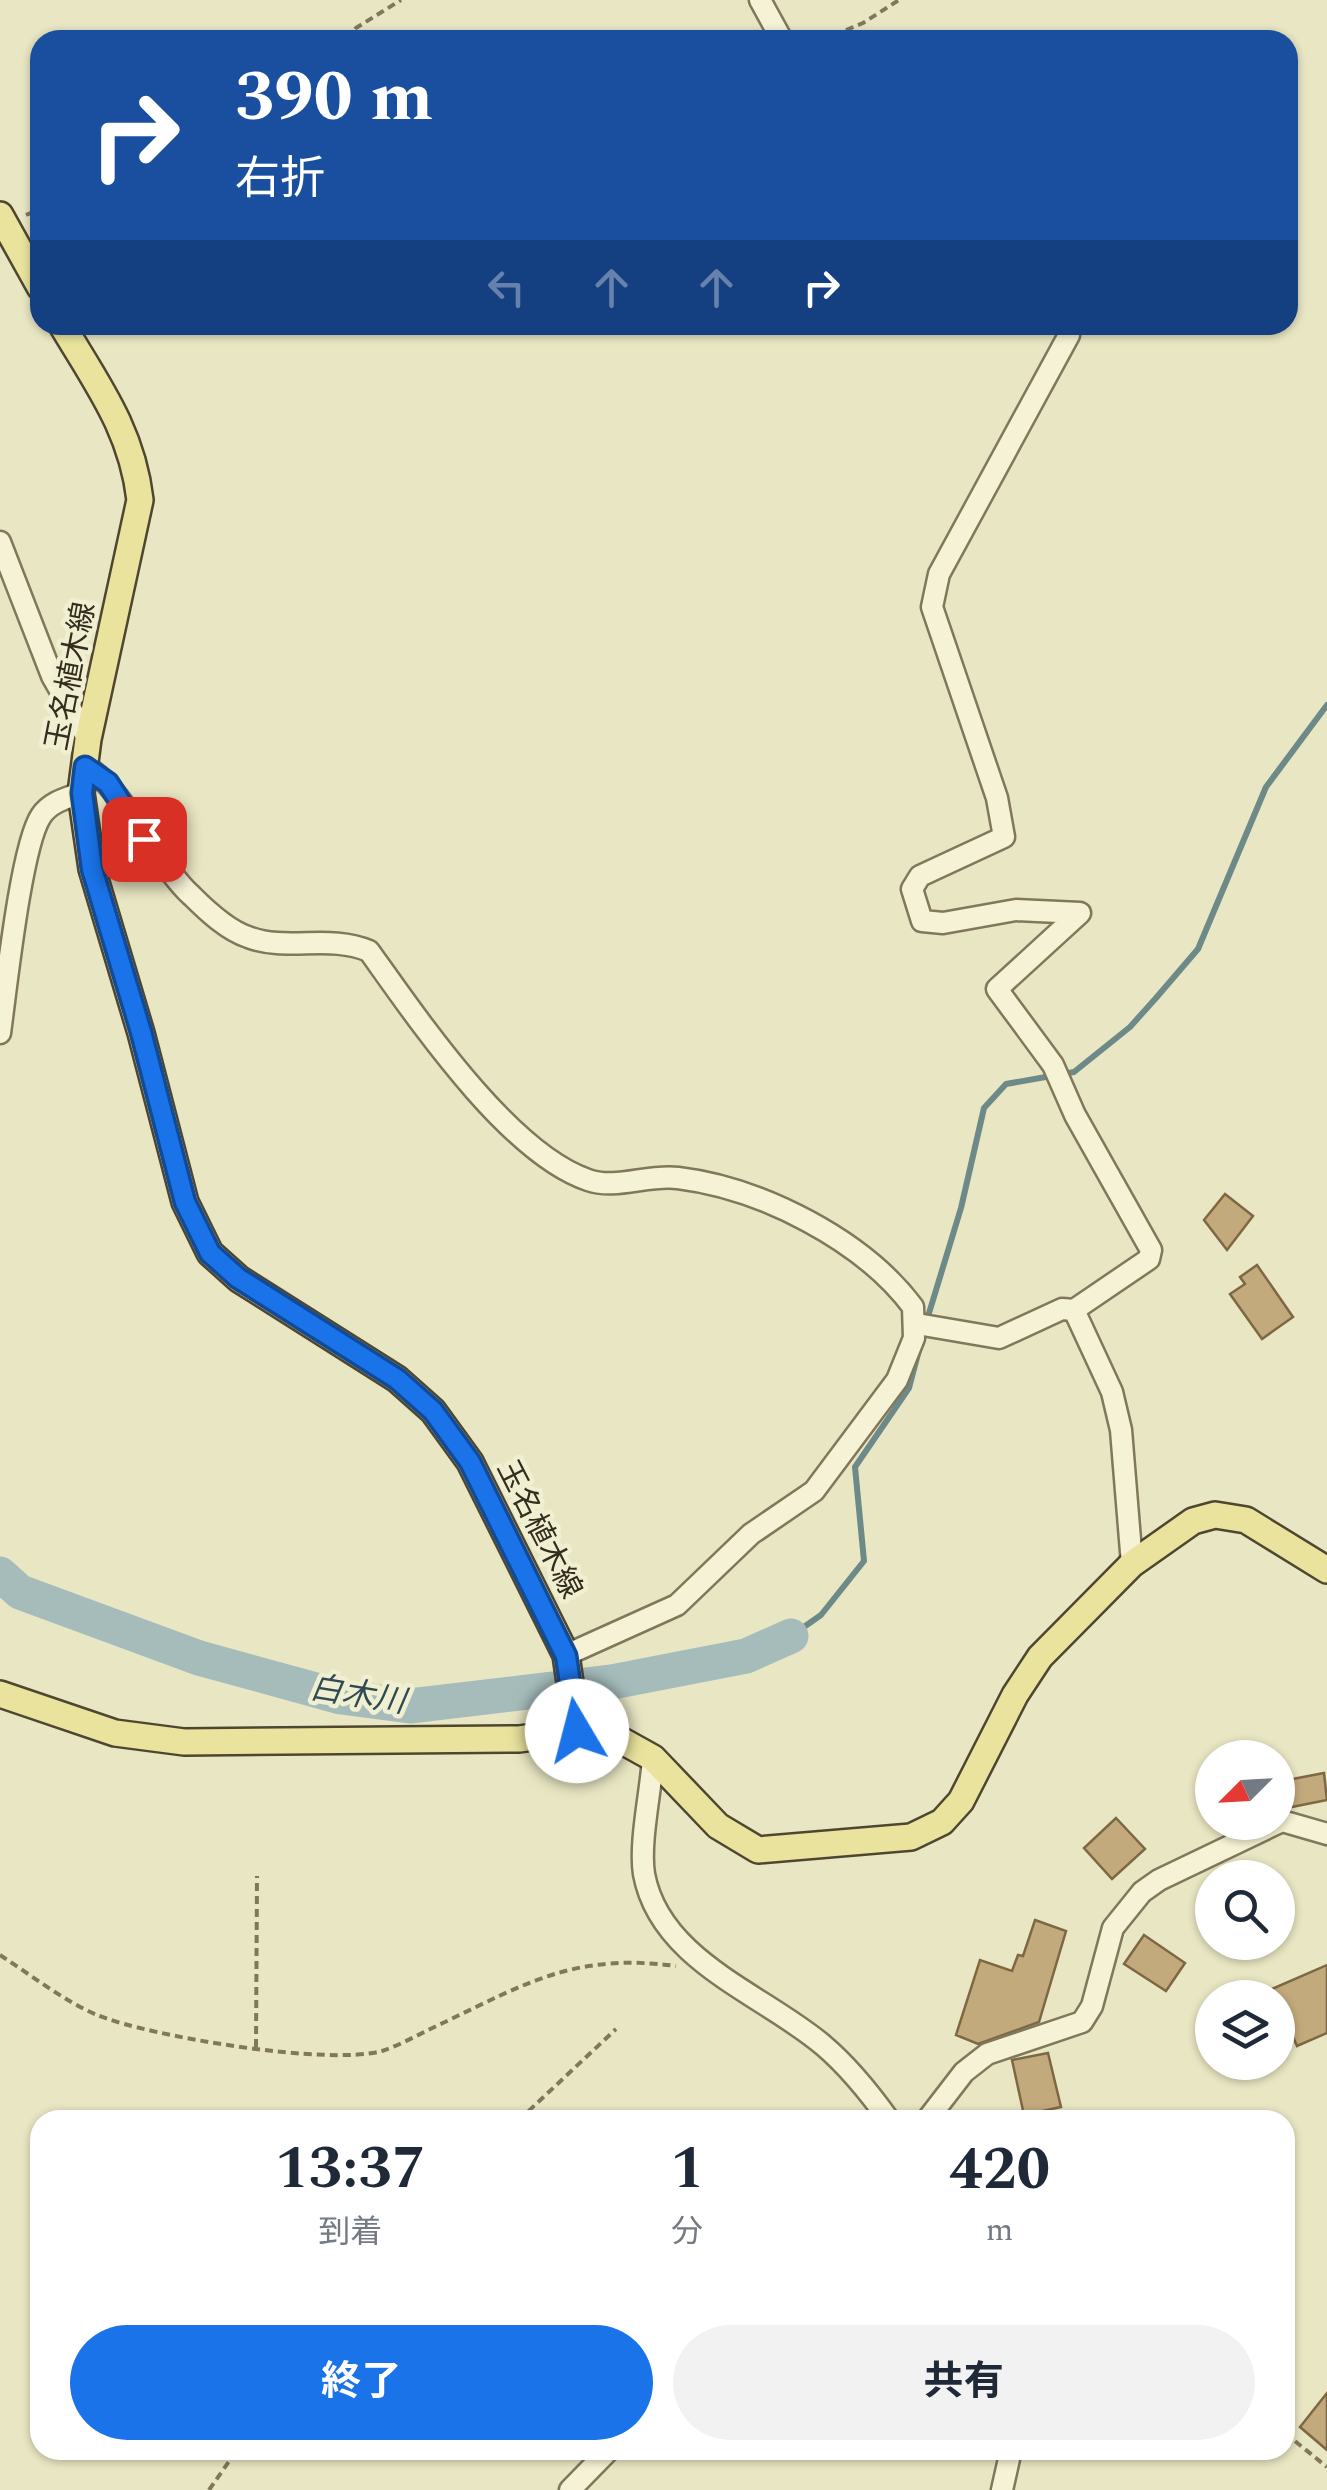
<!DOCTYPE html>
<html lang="ja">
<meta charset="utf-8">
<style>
body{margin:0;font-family:Spectral,"Noto Sans JP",serif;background:#f2f2f3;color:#1f2937;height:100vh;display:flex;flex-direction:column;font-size:38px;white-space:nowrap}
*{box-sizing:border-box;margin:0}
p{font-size:32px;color:#747a83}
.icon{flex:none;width:55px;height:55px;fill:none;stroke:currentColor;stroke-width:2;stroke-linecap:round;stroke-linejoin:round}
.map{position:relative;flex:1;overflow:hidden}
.details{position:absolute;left:30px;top:2110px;width:1265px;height:350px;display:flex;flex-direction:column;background:#fff;border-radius:30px;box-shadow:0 2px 8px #0004}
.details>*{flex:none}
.hud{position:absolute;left:30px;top:30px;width:1268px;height:305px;border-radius:30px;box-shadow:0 2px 8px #0004;background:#1a4fa0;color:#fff;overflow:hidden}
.needle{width:65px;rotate:246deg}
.buttons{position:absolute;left:1195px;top:1740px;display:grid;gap:20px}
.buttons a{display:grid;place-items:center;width:100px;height:100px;border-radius:50%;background:#fff;box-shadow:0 2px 8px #0004;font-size:50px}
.pin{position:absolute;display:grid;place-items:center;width:85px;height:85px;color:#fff;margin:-42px;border-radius:20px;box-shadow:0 5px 15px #0006}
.me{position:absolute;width:110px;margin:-55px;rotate:352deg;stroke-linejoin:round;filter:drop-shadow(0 0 8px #0008)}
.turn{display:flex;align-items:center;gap:35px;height:210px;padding:0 40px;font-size:45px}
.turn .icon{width:130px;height:130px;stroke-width:2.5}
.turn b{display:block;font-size:70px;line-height:85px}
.lanes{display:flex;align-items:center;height:95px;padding:0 40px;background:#0003;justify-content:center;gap:50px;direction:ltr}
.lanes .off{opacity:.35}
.eta{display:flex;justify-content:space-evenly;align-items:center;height:170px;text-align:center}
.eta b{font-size:60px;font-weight:700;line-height:70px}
.action{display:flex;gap:20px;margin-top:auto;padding:20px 40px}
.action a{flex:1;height:115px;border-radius:60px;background:#1a73e8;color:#fff;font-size:40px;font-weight:700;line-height:115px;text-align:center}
.action a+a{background:#f2f2f3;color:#1f2937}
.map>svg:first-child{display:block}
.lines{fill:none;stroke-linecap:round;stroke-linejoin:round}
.stream{stroke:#6d8988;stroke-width:6}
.river{stroke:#a5bcbb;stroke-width:35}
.building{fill:#c3aa7c;stroke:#7e6844;stroke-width:2.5}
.minor-casing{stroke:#81785c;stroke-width:25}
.major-casing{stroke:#4f4630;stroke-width:30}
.path{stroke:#81785c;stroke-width:4;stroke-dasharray:8 5;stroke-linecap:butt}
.minor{stroke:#f5f2d5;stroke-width:20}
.major{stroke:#e9e39e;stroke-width:25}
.route-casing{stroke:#114b97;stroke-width:25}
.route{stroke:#1a73e8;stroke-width:18}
.labels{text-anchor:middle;stroke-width:9;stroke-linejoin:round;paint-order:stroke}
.street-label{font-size:30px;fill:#332d1e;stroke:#f1efd2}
.water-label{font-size:32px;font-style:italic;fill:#2f4b51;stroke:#f1efd2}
</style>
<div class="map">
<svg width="1327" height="2490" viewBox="0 0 1327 2490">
<rect width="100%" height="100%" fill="#e9e6c3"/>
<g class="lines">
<g class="stream">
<polyline points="926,1323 961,1208 984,1108 1006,1084 1074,1072 1130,1027 1156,998 1198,949 1266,787 1327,705"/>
<polyline points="791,1636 821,1615 864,1561 855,1467 909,1388 919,1350"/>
</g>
<polyline class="river" points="0,1574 20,1592 199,1658 341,1697 410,1706 612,1682 746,1656 791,1636"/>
</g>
<g class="building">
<polygon points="1225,1194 1253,1216 1227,1250 1204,1220"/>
<polygon points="1257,1265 1293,1317 1262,1339 1230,1294 1245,1284 1240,1277"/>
<polygon points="1324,1773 1327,1800 1287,1808 1282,1781"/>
<polygon points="1116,1818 1145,1849 1112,1879 1084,1848"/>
<polygon points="1035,1920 1066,1931 1039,2022 978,2044 956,2035 980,1960 1012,1971 1018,1955 1023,1956"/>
<polygon points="1144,1935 1185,1963 1166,1991 1124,1964"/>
<polygon points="1327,1965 1327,2033 1297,2046 1272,1989"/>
<polygon points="1048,2053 1061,2107 1024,2115 1012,2060"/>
<polygon points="1327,2393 1327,2450 1300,2427"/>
</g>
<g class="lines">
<g class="minor-casing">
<g id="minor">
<polyline points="760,0 782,40"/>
<polyline points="1064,325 1069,335 939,574 932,607 997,798 1004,837 920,876 912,889 922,921 943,923 1016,910 1080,913 997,989 1053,1065 1075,1115 1151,1250 1149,1259 1074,1310 1112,1392 1121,1430 1132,1564"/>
<polyline points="0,542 52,676 88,739"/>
<path d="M85,767C117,779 159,867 192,896C207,911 227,930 248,937C287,952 329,934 369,951C417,1018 508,1153 588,1180C616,1190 648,1174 678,1178C761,1188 863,1240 913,1307L914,1338L897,1380L814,1491L751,1534L677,1605L566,1655"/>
<path d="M0,1033C6,990 21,846 41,816C50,802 67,798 81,793"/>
<polyline points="917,1324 999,1338 1062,1309 1074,1310"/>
<path d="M653,1758C651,1791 639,1843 644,1874C660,1961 763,1994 823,2045C849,2067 869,2092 889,2120"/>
<polyline points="927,2120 964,2072 987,2054 1082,2022 1092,2006 1113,1928 1142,1892 1159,1880 1282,1821 1327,1834"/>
<polyline points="570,2490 609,2450"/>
<polyline points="1002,2490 1011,2450"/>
</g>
</g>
<g class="major-casing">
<g id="major">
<polyline points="0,215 40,287"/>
<path d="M62,325C97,384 132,430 140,500L88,739L81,793L92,869L141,1033L185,1202L210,1253L239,1279L397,1379L433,1411L470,1462L566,1655L577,1731"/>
<polyline points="0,1694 115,1733 184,1742 519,1739 577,1731 608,1733 653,1758 718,1826 758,1850 911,1837 942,1822 961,1801 1015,1695 1040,1657 1132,1564 1193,1521 1215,1515 1246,1520 1327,1570"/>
</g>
</g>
<g class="path">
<polyline points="348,40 356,28 401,0"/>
<polyline points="822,40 863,23 899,0"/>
<polyline points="26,215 40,209"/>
<path d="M0,1955C31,1975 64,2001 97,2015C151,2037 329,2066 382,2051C403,2044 425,2031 445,2022C530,1981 578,1953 676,1966"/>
<polyline points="256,2047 257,1876"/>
<polyline points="519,2120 616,2029"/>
<polyline points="1285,2433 1327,2467"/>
<polyline points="209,2490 237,2450"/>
</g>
<use href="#minor" class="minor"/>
<use href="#major" class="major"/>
</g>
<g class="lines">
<g class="route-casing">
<polyline id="route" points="144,839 108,783 85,767 82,793 92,869 141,1032 185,1202 210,1253 238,1278 397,1379 433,1411 470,1462 566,1656 577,1731"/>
</g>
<use href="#route" class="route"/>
</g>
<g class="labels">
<g class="street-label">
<text transform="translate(70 676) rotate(-79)" y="10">玉名植木線</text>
<text transform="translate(540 1529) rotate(63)" y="10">玉名植木線</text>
</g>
<g class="water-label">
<text transform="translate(358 1694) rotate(9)" y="11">白木川</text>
</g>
</g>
</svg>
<div class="buttons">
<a><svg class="needle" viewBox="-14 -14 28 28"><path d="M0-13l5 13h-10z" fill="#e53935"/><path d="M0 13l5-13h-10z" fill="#747a83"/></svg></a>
<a><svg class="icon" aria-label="search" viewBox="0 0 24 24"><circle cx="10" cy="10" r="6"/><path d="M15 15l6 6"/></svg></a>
<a><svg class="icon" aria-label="layers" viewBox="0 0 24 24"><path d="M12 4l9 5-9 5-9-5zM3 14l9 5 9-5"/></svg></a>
</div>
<div class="pin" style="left:144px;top:839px;background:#d93025"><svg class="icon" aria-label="arrive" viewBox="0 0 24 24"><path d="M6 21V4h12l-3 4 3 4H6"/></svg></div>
<svg class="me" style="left:577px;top:1731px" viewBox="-20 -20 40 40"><circle r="19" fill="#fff"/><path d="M0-13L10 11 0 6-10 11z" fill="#1a73e8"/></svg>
<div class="hud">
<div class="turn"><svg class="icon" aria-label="right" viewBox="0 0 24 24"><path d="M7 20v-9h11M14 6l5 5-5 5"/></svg><div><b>390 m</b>右折</div></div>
<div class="lanes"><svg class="icon off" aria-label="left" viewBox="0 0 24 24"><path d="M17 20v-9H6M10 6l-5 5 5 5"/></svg><svg class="icon off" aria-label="ahead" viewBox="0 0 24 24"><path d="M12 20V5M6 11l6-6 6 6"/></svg><svg class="icon off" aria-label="ahead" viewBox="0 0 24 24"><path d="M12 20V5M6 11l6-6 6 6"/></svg><svg class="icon" aria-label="right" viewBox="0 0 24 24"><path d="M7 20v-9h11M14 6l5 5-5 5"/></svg></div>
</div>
<section class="details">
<div class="eta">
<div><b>13:37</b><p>到着</p></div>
<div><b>1</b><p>分</p></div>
<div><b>420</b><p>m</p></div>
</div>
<div class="action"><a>終了</a><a>共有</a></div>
</section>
</div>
